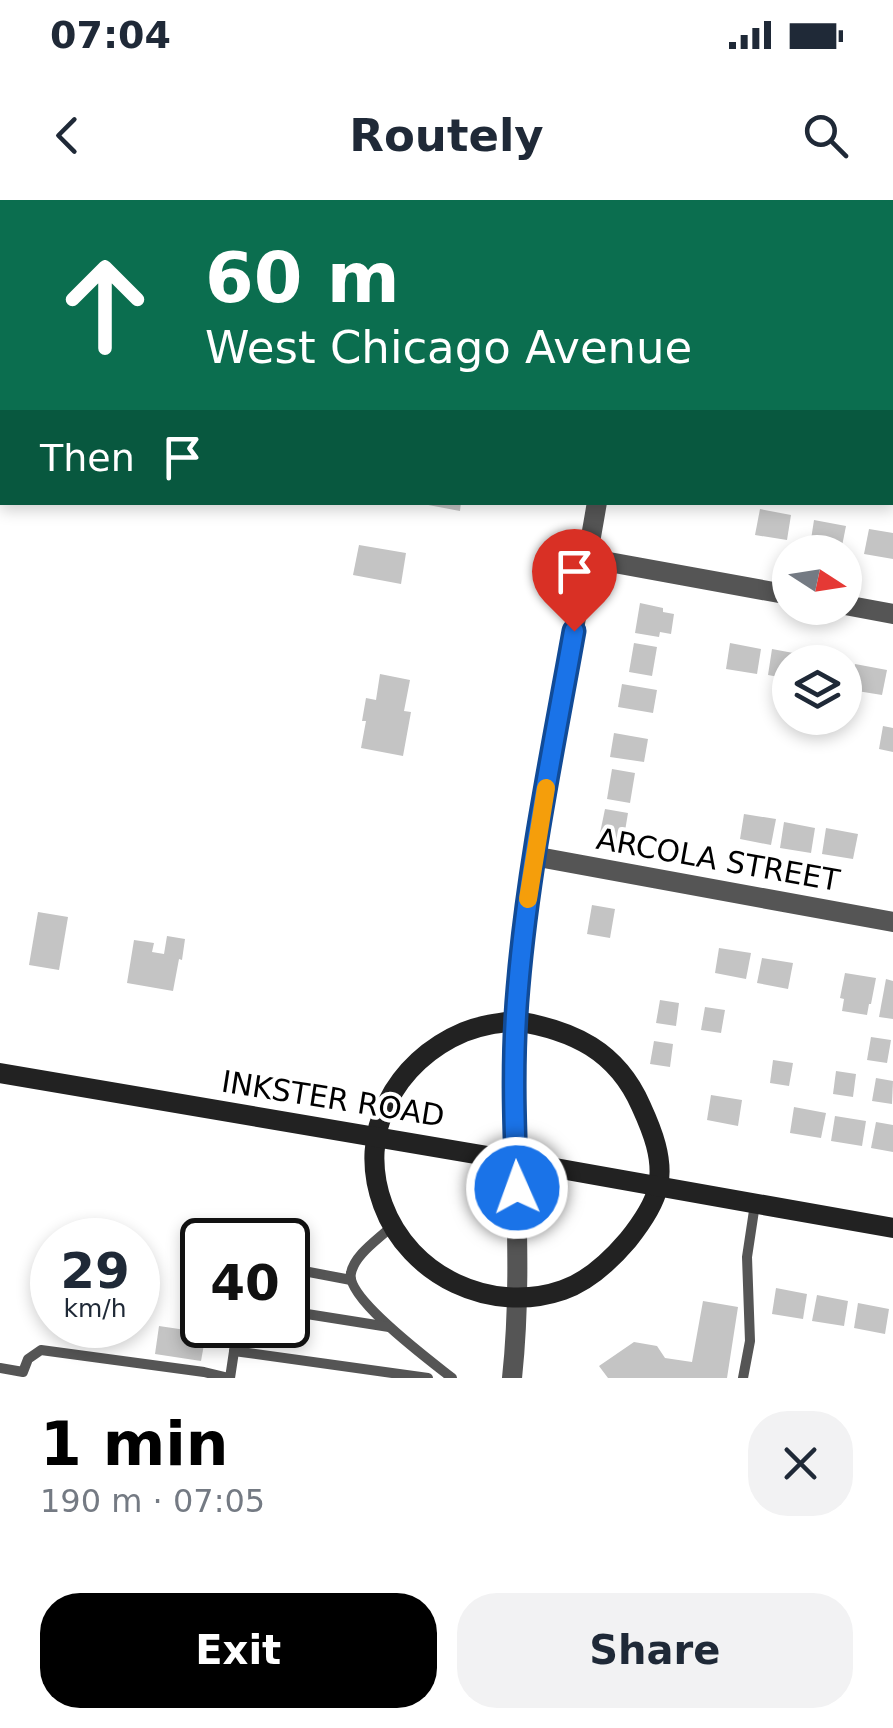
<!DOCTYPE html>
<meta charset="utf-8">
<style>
body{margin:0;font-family:"DejaVu Sans",sans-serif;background:#f2f2f3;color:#1f2937;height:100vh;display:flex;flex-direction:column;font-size:38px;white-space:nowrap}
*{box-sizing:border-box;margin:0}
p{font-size:32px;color:#747a83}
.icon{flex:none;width:55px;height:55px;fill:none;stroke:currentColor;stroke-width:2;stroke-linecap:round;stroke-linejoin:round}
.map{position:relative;height:1178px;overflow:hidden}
.drawer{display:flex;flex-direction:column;background:#fff;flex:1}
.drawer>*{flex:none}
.banner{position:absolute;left:0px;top:0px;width:895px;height:305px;box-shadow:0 5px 15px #0003;background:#0b6e4f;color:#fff;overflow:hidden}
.needle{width:65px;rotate:102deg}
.controls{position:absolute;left:772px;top:335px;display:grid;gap:20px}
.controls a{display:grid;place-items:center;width:90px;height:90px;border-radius:50%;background:#fff;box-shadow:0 5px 15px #0003;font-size:50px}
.speed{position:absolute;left:30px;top:1018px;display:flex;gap:20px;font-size:50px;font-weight:700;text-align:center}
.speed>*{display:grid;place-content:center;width:130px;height:130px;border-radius:50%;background:#fff;box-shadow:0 5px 15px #0003;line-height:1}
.speed small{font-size:25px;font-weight:400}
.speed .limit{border:5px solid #111;border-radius:15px;background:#fff;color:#111}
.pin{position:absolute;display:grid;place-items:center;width:85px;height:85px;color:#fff;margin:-102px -42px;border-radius:50% 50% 50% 0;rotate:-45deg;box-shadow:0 0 10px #0007}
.pin .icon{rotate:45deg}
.me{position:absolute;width:110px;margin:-55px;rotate:358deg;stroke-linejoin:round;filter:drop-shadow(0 0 8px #0008)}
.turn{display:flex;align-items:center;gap:35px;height:210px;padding:0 40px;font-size:45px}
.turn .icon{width:130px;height:130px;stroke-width:2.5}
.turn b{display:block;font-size:70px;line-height:85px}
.then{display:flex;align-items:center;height:95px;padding:0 40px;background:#0003;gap:20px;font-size:38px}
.round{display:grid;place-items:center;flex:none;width:105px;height:105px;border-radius:40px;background:#f2f2f3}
.summary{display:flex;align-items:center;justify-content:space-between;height:170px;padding:0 40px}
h1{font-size:60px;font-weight:700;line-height:75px;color:#000}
.cta{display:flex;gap:20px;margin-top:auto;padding:20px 40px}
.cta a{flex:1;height:115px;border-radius:40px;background:#000;color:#fff;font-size:40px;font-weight:700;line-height:115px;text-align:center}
.cta a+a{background:#f2f2f3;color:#1f2937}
.status{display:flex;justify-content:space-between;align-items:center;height:70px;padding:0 50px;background:#fff;direction:ltr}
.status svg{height:28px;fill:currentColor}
header{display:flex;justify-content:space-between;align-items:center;height:130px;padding:0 40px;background:#fff;font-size:45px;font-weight:700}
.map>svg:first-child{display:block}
.building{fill:#c4c4c4}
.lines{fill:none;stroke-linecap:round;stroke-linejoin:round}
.service{stroke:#555;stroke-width:10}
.minor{stroke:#555;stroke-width:20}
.tertiary{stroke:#555;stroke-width:20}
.secondary{stroke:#222;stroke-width:20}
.route-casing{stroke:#114b97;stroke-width:25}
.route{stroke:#1a73e8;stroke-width:18}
.slow{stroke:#f59e0b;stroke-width:18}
.labels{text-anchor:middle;stroke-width:8;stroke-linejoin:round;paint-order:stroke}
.street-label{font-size:30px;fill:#000;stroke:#fff}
</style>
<div class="status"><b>07:04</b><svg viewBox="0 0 49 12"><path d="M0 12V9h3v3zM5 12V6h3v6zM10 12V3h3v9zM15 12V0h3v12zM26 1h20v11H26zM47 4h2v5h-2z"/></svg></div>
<header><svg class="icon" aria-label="back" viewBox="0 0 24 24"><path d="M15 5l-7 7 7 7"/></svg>Routely<svg class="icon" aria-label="search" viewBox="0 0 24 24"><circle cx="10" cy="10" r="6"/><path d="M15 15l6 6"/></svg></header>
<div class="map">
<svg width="893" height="1178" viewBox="0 0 893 1178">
<rect width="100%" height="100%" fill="#fff"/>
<g class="building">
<polygon points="424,302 461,302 460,311 423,304"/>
<polygon points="760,309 791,315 787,340 755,335"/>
<polygon points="814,320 846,326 841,351 810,346"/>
<polygon points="869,329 893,333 893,359 864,354"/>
<polygon points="359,345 406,353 401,384 353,375"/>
<polygon points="640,403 663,408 663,412 674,414 671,434 660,432 659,437 635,433"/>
<polygon points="634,443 657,447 652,476 629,472"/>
<polygon points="730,443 761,449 757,474 726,469"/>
<polygon points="772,449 804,455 802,462 790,462 790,479 768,475"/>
<polygon points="855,464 887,470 882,495 851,490"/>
<polygon points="380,474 410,480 404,511 411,512 403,556 361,548 366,521 362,521 366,498 376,500"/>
<polygon points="622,484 657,490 653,513 618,507"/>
<polygon points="883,526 893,528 893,552 879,549"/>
<polygon points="614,533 648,539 644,562 610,557"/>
<polygon points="612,569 635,573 630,603 607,599"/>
<polygon points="605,609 628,613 623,643 599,638"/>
<polygon points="744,614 776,619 771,645 740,639"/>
<polygon points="784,622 815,628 811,653 780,648"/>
<polygon points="826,628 858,634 853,659 822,654"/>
<polygon points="592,705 615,709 610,738 587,734"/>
<polygon points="38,712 68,717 59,770 29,765"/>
<polygon points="167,736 185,739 182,760 179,759 173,791 127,783 134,740 154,743 152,752 164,754"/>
<polygon points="719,748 751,753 746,779 715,773"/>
<polygon points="762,758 793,763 788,789 757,783"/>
<polygon points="845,773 876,778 871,804 869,804 867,815 842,811 844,799 840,798"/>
<polygon points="886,779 893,781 893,819 879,817"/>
<polygon points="660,800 679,803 676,826 656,823"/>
<polygon points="705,807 725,810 721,833 701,830"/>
<polygon points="871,837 891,840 887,863 867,860"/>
<polygon points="654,841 673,844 670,867 650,864"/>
<polygon points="773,860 793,863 789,886 770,883"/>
<polygon points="836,871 856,874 853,897 833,894"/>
<polygon points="876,878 893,881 892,904 872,901"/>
<polygon points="711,895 742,900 738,926 707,920"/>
<polygon points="794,907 826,913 821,938 790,933"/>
<polygon points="835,916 866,921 862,946 831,941"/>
<polygon points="876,922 893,925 893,952 871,948"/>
<polygon points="776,1088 807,1094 803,1119 772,1114"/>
<polygon points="817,1095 848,1101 844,1126 812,1121"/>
<polygon points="703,1101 738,1107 727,1178 608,1178 599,1166 634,1142 657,1146 665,1158 692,1162"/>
<polygon points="858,1103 889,1109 885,1134 854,1128"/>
<polygon points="159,1126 206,1133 201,1161 155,1154"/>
</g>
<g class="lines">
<g class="service">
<path d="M392,1026C379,1039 355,1054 351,1073C345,1098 432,1162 452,1178"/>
<polyline points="288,1068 351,1080"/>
<polyline points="288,1111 389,1127"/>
<polyline points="234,1151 428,1178"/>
<polyline points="0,1168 23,1172 28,1159 41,1150 204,1172 229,1178"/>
<polyline points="230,1178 238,1125"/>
<polyline points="743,1178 750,1141 747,1057 755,1004"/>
</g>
<g class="minor">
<polyline points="892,107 893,107"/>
<polyline points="587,358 790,395"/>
<polyline points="845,405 893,414"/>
<polyline points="533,656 893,722"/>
</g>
<g class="tertiary">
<polyline points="649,2 649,0"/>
<path d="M512,1178C526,1049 507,920 517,790C530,627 570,464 597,302"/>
</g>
<g class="secondary">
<path d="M516,821C573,830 617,851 641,906C652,930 664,959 658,987C654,1005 640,1025 628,1040C611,1060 589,1081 563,1090C491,1115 409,1076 383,1005C356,933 395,861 464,832C481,825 498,823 516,821Z"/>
<polyline points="0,873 516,961 893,1028"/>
</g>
</g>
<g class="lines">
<g class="route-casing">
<path id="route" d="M517,988C514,921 512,855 518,788C528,668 553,549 574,431"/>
</g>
<use href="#route" class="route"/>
<polyline class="slow" points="528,699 546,588"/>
</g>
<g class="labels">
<g class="street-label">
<text transform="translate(718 660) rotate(10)" y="10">ARCOLA STREET</text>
<text transform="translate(333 899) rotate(9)" y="10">INKSTER ROAD</text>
</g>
</g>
</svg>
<div class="controls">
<a><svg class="needle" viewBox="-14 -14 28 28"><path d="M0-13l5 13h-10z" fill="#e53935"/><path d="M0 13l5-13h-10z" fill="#747a83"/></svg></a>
<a><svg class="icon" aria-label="layers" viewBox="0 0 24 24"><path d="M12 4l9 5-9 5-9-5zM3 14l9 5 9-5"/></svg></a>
</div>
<div class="speed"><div>29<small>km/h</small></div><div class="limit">40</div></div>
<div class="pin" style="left:574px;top:431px;background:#d93025"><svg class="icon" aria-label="arrive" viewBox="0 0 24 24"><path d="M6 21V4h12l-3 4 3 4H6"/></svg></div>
<svg class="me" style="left:517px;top:988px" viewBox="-20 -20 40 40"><circle r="17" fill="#1a73e8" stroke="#fff" stroke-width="3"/><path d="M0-11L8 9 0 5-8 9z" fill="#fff"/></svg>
<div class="banner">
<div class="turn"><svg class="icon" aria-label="ahead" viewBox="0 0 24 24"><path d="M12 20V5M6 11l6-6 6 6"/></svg><div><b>60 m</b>West Chicago Avenue</div></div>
<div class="then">Then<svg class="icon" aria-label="arrive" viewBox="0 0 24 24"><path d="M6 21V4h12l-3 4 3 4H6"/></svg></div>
</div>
</div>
<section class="drawer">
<div class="summary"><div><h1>1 min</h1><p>190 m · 07:05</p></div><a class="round"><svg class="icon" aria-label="close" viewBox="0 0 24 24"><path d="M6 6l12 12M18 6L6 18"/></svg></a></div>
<div class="cta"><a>Exit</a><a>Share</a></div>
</section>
